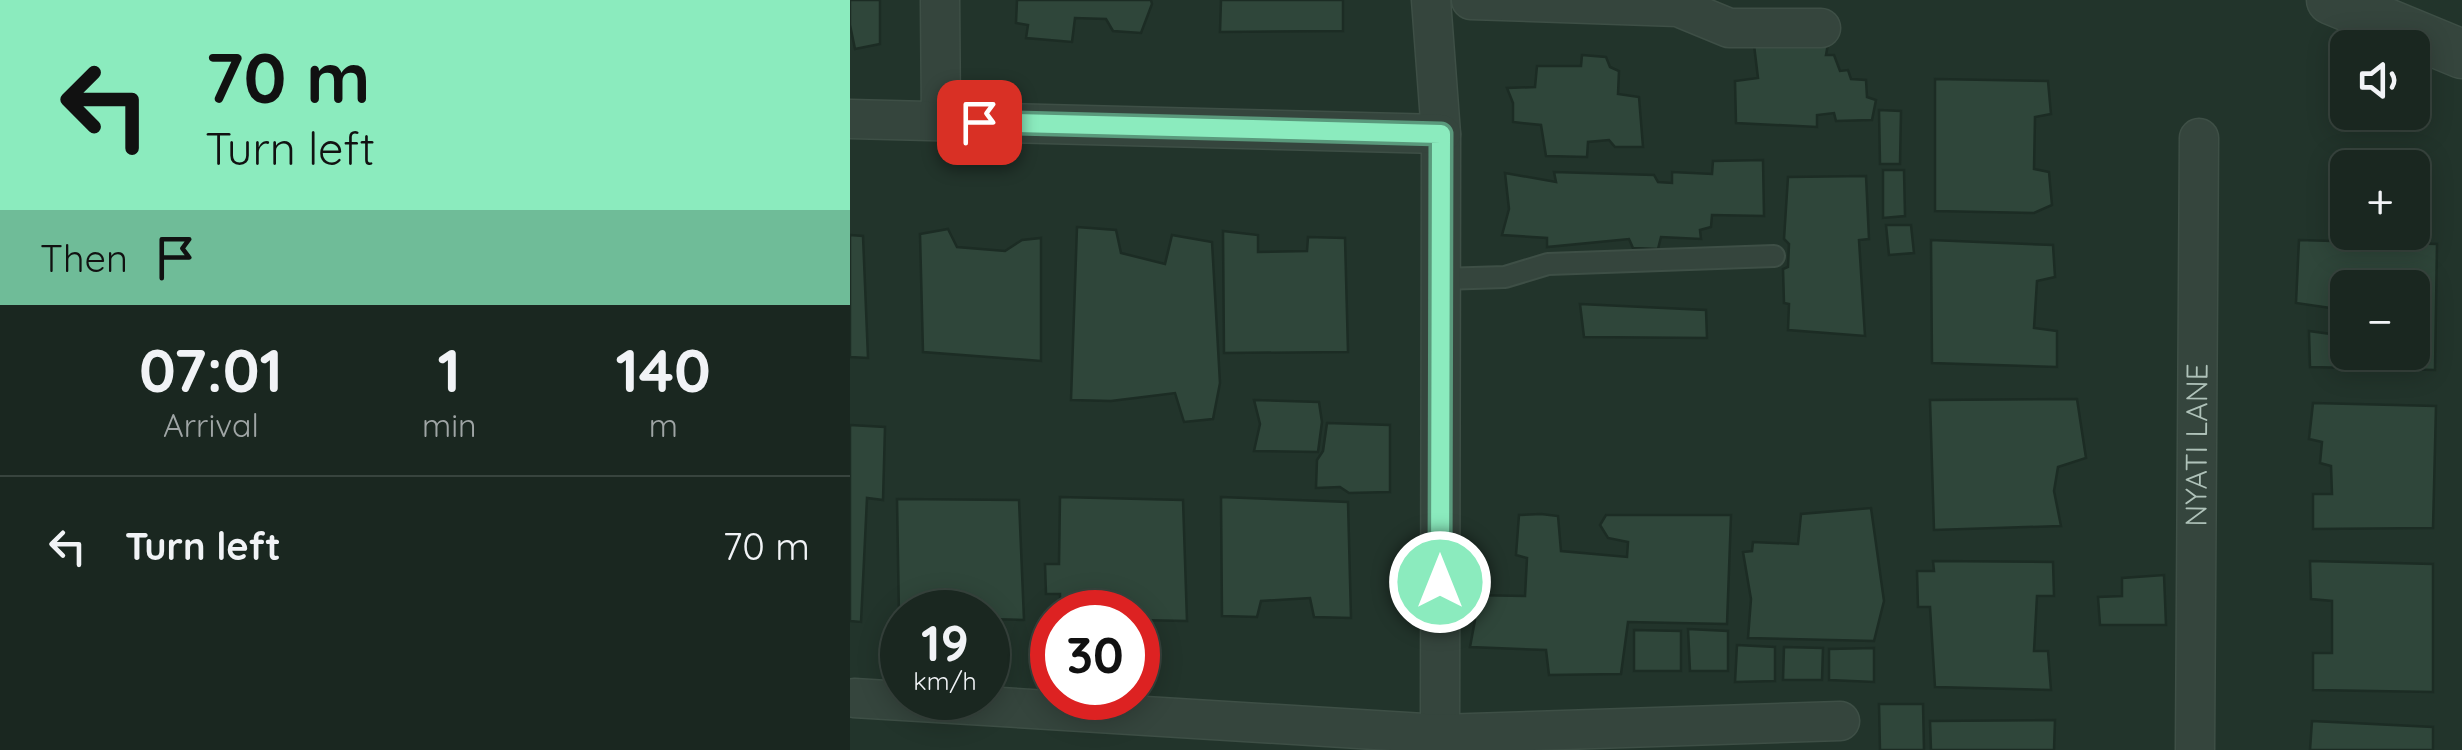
<!DOCTYPE html>
<meta charset="utf-8">
<style>
body{margin:0;font-family:Quicksand,sans-serif;background:#232f29;color:#f1f3f6;height:100vh;display:flex;flex-direction:column;font-size:38px;white-space:nowrap}
*{box-sizing:border-box;margin:0}
p{font-size:32px;color:#9fa5a5}
.icon{flex:none;width:55px;height:55px;fill:none;stroke:currentColor;stroke-width:2;stroke-linecap:round;stroke-linejoin:round}
.map{position:relative;flex:1;overflow:hidden}
.panel{display:flex;flex-direction:column;background:#1a2720;width:850px}
.panel>*{flex:none}
.guide{background:#8bebbe;color:#111;overflow:hidden}
.tools{position:absolute;left:1480px;top:30px;display:grid;gap:20px}
.tools a{display:grid;place-items:center;width:100px;height:100px;border-radius:15px;background:#1a2720;box-shadow:0 5px 25px #0003,0 0 0 2px #38443e;font-size:50px}
.speed{position:absolute;left:30px;top:590px;display:flex;gap:20px;font-size:50px;font-weight:700;text-align:center}
.speed>*{display:grid;place-content:center;width:130px;height:130px;border-radius:50%;background:#1a2720;box-shadow:0 5px 25px #0003,0 0 0 2px #38443e;line-height:1}
.speed small{font-size:25px;font-weight:400}
.speed .limit{border:15px solid #d22;background:#fff;color:#111}
.pin{position:absolute;display:grid;place-items:center;width:85px;height:85px;color:#fff;margin:-42px;border-radius:20px;box-shadow:0 5px 15px #0006}
.me{position:absolute;width:110px;margin:-55px;rotate:0deg;stroke-linejoin:round;filter:drop-shadow(0 0 8px #0008)}
.turn{display:flex;align-items:center;gap:35px;height:210px;padding:0 40px;font-size:45px}
.turn .icon{width:130px;height:130px;stroke-width:2.5}
.turn b{display:block;font-size:70px;line-height:85px}
.then{display:flex;align-items:center;height:95px;padding:0 40px;background:#0003;gap:20px;font-size:38px}
.eta{display:flex;justify-content:space-evenly;align-items:center;height:170px;text-align:center}
.eta b{font-size:60px;font-weight:800;line-height:70px}
ul{padding:0;list-style:none}
li{display:flex;align-items:center;gap:30px;height:140px;padding:0 40px;border-top:2px solid #38443e}
li div{flex:1}
li b{display:block;font-size:38px}
li em{font-style:normal}
main{display:flex;flex:1;min-height:0}
.map>svg:first-child{display:block}
.building{fill:#2f463a;stroke:#1c2c24;stroke-width:2.5;fill-rule:evenodd}
.lines{fill:none;stroke-linecap:round;stroke-linejoin:round}
.service-casing{stroke:#3e4f46;stroke-width:24}
.minor-casing{stroke:#3e4f46;stroke-width:41}
.tertiary-casing{stroke:#3e4f46;stroke-width:51}
.service{stroke:#35453d;stroke-width:20}
.minor{stroke:#35453d;stroke-width:38}
.tertiary{stroke:#35453d;stroke-width:48}
.route-casing{stroke:#5a997c;stroke-width:25}
.route{stroke:#8bebbe;stroke-width:18}
.labels{text-anchor:middle;stroke-width:10;stroke-linejoin:round;paint-order:stroke}
.street-label{font-size:30px;fill:#afc2b9;stroke:#1a2922}
</style>
<main>
<section class="panel">
<div class="guide">
<div class="turn"><svg class="icon" aria-label="left" viewBox="0 0 24 24"><path d="M17 20v-9H6M10 6l-5 5 5 5"/></svg><div><b>70 m</b>Turn left</div></div>
<div class="then">Then<svg class="icon" aria-label="arrive" viewBox="0 0 24 24"><path d="M6 21V4h12l-3 4 3 4H6"/></svg></div>
</div>
<div class="eta">
<div><b>07:01</b><p>Arrival</p></div>
<div><b>1</b><p>min</p></div>
<div><b>140</b><p>m</p></div>
</div>
<ul>
<li><svg class="icon" aria-label="left" viewBox="0 0 24 24"><path d="M17 20v-9H6M10 6l-5 5 5 5"/></svg><div><b>Turn left</b></div><em>70 m</em></li>
</ul>
</section>
<div class="map">
<svg width="1612" height="750" viewBox="0 0 1612 750">
<rect width="100%" height="100%" fill="#22342b"/>
<g class="building">
<polygon points="0,0 30,0 30,44 5,49 0,25"/>
<polygon points="167,0 301,0 302,4 291,33 263,31 256,19 225,18 222,42 176,38 178,25 166,23"/>
<polygon points="371,0 493,0 493,31 370,32"/>
<polygon points="978,44 976,55 984,55 990,71 998,70 1001,79 1016,80 1017,97 1026,100 1022,120 986,121 984,113 967,115 967,127 886,123 885,81 908,78 904,45"/>
<polygon points="732,55 756,57 760,67 769,71 768,94 789,97 793,147 765,147 759,140 738,142 737,157 696,156 691,125 663,122 663,103 657,88 685,87 687,66 731,66"/>
<polygon points="1085,79 1198,81 1201,114 1185,117 1184,169 1199,172 1202,205 1184,213 1085,211"/>
<polygon points="1029,110 1051,111 1050,164 1030,164"/>
<polygon points="913,160 914,216 862,215 861,227 850,230 851,239 811,237 808,249 783,248 779,239 697,247 697,238 652,235 659,209 655,173 706,182 704,172 804,175 808,182 822,183 822,172 862,174 863,161"/>
<polygon points="1033,170 1054,170 1055,216 1033,218"/>
<polygon points="1016,176 1019,239 1009,240 1015,336 938,330 939,304 934,303 933,269 938,267 939,244 934,239 938,177"/>
<polygon points="1036,225 1061,225 1064,253 1039,255"/>
<polygon points="227,227 266,230 271,253 315,264 322,235 362,242 370,383 363,419 334,422 325,393 261,401 221,400"/>
<polygon points="98,229 107,247 155,251 172,240 191,238 191,361 73,352 70,234"/>
<polygon points="373,231 408,235 408,252 457,251 458,237 495,238 498,352 374,353"/>
<polygon points="0,235 13,236 18,358 0,357"/>
<polygon points="1081,240 1203,245 1205,277 1187,281 1184,328 1207,331 1207,367 1082,363"/>
<path d="M1449,240L1587,244L1585,370L1460,367L1459,331L1481,334V308L1446,303ZM1498,288H1562V352H1498Z"/>
<polygon points="730,304 856,310 857,338 734,337"/>
<polygon points="1227,399 1236,458 1208,467 1204,491 1211,526 1084,530 1080,400"/>
<polygon points="404,400 469,402 472,422 468,452 404,451 410,424"/>
<polygon points="1463,403 1586,406 1583,528 1463,529 1463,494 1482,494 1481,466 1470,463 1472,442 1459,439"/>
<polygon points="477,423 540,425 540,492 499,493 490,487 466,488 467,460 473,451"/>
<polygon points="0,425 35,427 33,500 17,498 11,622 0,621"/>
<polygon points="210,497 333,500 337,621 288,620 288,612 210,612 210,594 196,594 195,564 209,564"/>
<polygon points="371,497 498,502 501,618 464,617 460,598 411,601 407,617 372,616"/>
<polygon points="47,499 169,500 174,620 138,619 135,607 86,604 84,612 52,612 52,617 49,617"/>
<polygon points="1021,508 1034,601 1024,641 898,638 901,599 893,552 902,551 903,542 948,544 951,514"/>
<polygon points="691,514 708,516 711,551 777,557 778,542 758,538 750,525 756,515 881,515 877,624 778,622 771,674 699,675 696,650 620,647 625,620 619,595 675,596 677,558 666,555 669,515"/>
<polygon points="1083,561 1203,562 1204,596 1187,596 1184,651 1198,651 1201,690 1085,687 1080,607 1068,607 1067,571 1084,571"/>
<polygon points="1460,561 1583,564 1583,692 1463,690 1463,653 1482,653 1482,601 1461,599"/>
<polygon points="1314,575 1316,625 1250,625 1248,597 1272,596 1272,578"/>
<polygon points="838,629 878,631 878,671 840,671"/>
<polygon points="784,630 831,631 831,671 784,671"/>
<polygon points="887,645 925,647 925,681 885,682"/>
<polygon points="934,647 973,648 972,680 933,680"/>
<polygon points="1024,648 1024,682 979,680 979,649"/>
<polygon points="1029,704 1073,704 1074,750 1030,750"/>
<polygon points="1205,720 1204,750 1081,750 1080,721"/>
<polygon points="1462,721 1583,727 1583,750 1460,750"/>
</g>
<g class="lines">
<g class="service-casing">
<polyline id="service" points="591,279 655,277 698,264 924,256"/>
</g>
<g class="minor-casing">
<g id="minor">
<polyline points="90,0 91,121"/>
<polyline points="581,0 591,134 590,734"/>
<polyline points="621,0 828,7 879,28 971,28"/>
<polyline points="0,119 591,134"/>
<polyline points="4,698 590,734 990,721"/>
<path id="s1" d="M1345,750L1349,138"/>
</g>
</g>
<g class="tertiary-casing">
<polyline id="tertiary" points="1481,0 1612,54"/>
</g>
<use href="#service" class="service"/>
<use href="#minor" class="minor"/>
<use href="#tertiary" class="tertiary"/>
</g>
<g class="lines">
<g class="route-casing">
<polyline id="route" points="129,122 591,134 590,582"/>
</g>
<use href="#route" class="route"/>
</g>
<g class="labels">
<g class="street-label">
<text dy="10" stroke="none"><textPath href="#s1" startOffset="305">NYATI LANE</textPath></text>
</g>
</g>
</svg>
<div class="tools">
<a><svg class="icon" aria-label="sound" viewBox="0 0 24 24"><path d="M4 9h4l5-4v14l-5-4H4zM17 9q2 3 0 6"/></svg></a>
<a>+</a>
<a>−</a>
</div>
<div class="speed"><div>19<small>km/h</small></div><div class="limit">30</div></div>
<div class="pin" style="left:129px;top:122px;background:#d93025"><svg class="icon" aria-label="arrive" viewBox="0 0 24 24"><path d="M6 21V4h12l-3 4 3 4H6"/></svg></div>
<svg class="me" style="left:590px;top:582px" viewBox="-20 -20 40 40"><circle r="17" fill="#8bebbe" stroke="#fff" stroke-width="3"/><path d="M0-11L8 9 0 5-8 9z" fill="#fff"/></svg>
</div>
</main>
